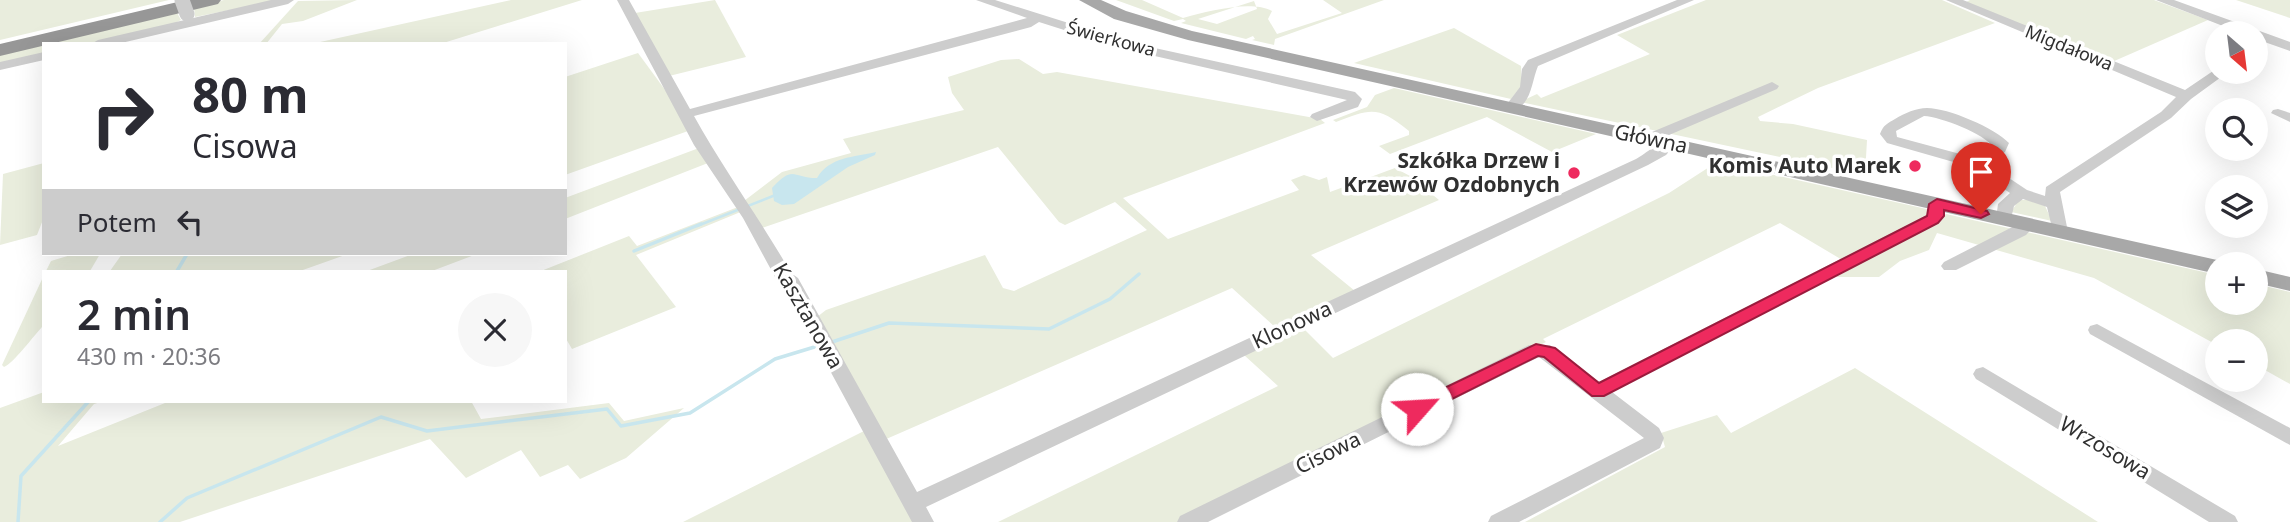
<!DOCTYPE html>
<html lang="pl">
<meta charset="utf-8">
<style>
body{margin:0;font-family:"Noto Sans",sans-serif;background:#f7f7f7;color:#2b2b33;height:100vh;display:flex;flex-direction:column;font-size:26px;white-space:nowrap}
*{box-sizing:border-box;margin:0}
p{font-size:23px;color:#7c7c81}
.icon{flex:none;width:38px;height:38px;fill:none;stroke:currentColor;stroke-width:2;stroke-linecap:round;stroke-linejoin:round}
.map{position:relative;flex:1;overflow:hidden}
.side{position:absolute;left:42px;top:270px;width:525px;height:133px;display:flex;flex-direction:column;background:#fff;border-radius:0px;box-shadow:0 7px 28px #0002}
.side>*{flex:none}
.hud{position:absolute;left:42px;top:42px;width:525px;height:214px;border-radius:0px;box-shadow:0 7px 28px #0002;background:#fff;color:#2b2b33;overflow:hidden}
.needle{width:46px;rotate:152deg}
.controls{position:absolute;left:2205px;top:21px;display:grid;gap:14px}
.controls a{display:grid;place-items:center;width:63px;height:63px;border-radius:50%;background:#fff;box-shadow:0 7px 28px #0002;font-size:35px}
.pin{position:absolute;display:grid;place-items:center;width:60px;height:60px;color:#fff;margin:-72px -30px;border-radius:50% 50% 50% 0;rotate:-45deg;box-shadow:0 0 7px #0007}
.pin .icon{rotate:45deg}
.me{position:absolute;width:77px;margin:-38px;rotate:64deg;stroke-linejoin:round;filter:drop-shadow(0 0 5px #0008)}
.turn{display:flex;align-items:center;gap:24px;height:147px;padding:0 35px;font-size:32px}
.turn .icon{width:91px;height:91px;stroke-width:2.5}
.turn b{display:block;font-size:49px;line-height:60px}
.then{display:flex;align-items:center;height:66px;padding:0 35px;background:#0003;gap:14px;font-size:26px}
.round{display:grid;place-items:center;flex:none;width:74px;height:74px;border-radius:37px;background:#f7f7f7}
.overview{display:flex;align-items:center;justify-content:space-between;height:119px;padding:0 35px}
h1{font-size:42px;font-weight:600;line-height:52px}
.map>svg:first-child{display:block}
.green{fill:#e9eddd;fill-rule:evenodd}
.water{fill:#c8e6ee}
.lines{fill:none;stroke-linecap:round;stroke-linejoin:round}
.stream-far1{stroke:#c8e6ee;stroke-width:2.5}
.stream{stroke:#c8e6ee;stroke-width:3.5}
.minor{fill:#cdcdcd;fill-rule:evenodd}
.major{fill:#a8a8a8;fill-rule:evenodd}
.highway{fill:#979797;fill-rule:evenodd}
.minor-bridge{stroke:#cdcdcd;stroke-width:15}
.route{fill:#ee2a5e;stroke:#9b1b3d;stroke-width:2}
.poi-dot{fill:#ee2a5e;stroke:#fff;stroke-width:2.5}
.labels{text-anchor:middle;stroke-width:7;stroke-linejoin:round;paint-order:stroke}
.far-street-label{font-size:18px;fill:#303030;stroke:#fff}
.street-label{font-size:21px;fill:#303030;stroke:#fff}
.poi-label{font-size:21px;font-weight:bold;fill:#303030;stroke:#fff;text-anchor:end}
</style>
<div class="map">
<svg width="2290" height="522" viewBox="0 0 2290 522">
<rect width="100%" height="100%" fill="#fff"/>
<g class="green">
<polygon points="0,0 169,0 0,40"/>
<polygon points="224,0 279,0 195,17 194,7"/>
<polygon points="357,0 303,21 282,24 266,44 259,44 298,1"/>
<polygon points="511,0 582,0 440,44 311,44"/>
<polygon points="715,0 746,57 669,76 635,13"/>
<path d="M1116,0H1142L1183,18C1209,11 1251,0 1272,11L1268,19L1277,34L1342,13L1323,0H1384L1275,39L1274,45L1252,40L1255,39L1253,36L1246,39L1181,23L1186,21L1183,19L1174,21ZM1254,1L1257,9L1217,24L1198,19Z"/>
<polygon points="1706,0 1942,0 1995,23 1818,88 1758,117 1760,121 1793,124 1867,140 1865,175 1520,102 1537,94 1541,98 1650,54 1617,35"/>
<polygon points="1970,0 2154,0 2208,20 2112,62 1966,2"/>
<polygon points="2236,0 2290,0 2290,18"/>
<polygon points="176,11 181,20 173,24 88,44 44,44 44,54 0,64 0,54"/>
<polygon points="1454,28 1521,66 1522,85 1511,99 1354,63"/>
<polygon points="638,53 671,98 688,131 565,175 565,77"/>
<polygon points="1019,59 1043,74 1057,72 1320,119 1325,123 1123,198 1168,239 1299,190 1291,180 1304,175 1319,180 1327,177 1330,192 1395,168 1410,176 1439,200 1311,255 1355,291 1275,327 1232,288 884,440 817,317 826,310 985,255 1003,288 1014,291 1147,230 1115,202 1065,225 1059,222 998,147 762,228 744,201 782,172 851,153 843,139 964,110 952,93 948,77 1001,60"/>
<path d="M1394,88L1596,134L1552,152L1487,117L1390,154L1379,146L1409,135V131C1378,106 1372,108 1336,122L1333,120L1367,107L1375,95Z"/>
<polygon points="699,148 708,163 565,219 565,198"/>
<polygon points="1717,162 1931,210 1931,214 1844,261 1780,223 1543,339 1546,342 1177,522 998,522 1278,386 1244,355 1301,326 1333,358 1669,193"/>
<polygon points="44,163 44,217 37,235 0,245 3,174"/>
<polygon points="2019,200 2030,200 2045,206 2052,221 2011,212"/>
<polygon points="738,207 743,211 636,255 676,307 572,349 565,337 565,271 541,271 629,236 637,246"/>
<polygon points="1946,214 2217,275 2217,303 2256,303 2256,284 2290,292 2290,384 2256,365 2256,341 2217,341 2217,345 2094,278 1937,233 1929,250 1900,261 1879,277 1836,277 1932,224"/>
<polygon points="74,254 100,254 90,271 46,271 51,261"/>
<polygon points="122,254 348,254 300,271 110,271"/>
<polygon points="413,254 477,254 432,271 367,271"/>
<path d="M44,275V325C34,335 14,363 4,367L2,365Z"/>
<polygon points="1855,368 2098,522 1525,522 1665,447 1661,433 1717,415 1731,433"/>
<polygon points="44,392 44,401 104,401 94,404 58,446 170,401 471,401 481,419 609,403 624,421 684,408 626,458 580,479 568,465 540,477 521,450 466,478 430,439 180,522 0,522 0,408"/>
<polygon points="866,430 916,522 683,522"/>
</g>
<path class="water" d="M876,152L875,155L848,167L794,204L782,205L774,201L772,188C794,164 792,178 817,178C829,157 854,157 876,152Z"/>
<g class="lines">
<polyline class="stream-far1" points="697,226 773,196"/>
<g class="stream">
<polyline points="634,251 701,224"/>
<polyline points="177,271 187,254"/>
<polyline points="832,342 889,323 1049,329 1110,299 1139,274"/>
<polyline points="18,522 21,476 89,401"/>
<polyline points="160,522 187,498 381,417 427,431 607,409 621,426 690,413 775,359 821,345"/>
</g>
<g class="minor">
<polygon points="271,0 294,0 288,4 117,44 91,44 98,40"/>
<path d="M617,0H629L690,109L1027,18L976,0H995L1132,43L1355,92L1362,99L1358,107L1317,121L1310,117L1312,114L1347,100L1124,49L1039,22L1031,27L694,116C724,170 760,219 791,273L798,278L917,492L1636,159C1645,154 1662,140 1669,138L1677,143L1666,155L1648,165L926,507L934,522H912L782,282L775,277L743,218L694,145Z"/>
<path d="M1677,0H1694L1538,66C1531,83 1532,105 1511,112L1504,108L1520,87L1522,69L1528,60Z"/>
<path d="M1946,0H1963L2185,90L2216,69L2217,72H2228L2191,99L2171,118L2060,192L2068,232L2066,236H2054L2047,207L2023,199L2014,206L2010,223H1998L1996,219L1998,204L2010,193L1971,167L1887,143L1880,134C1883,125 1888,123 1895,119C1905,113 1916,108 1927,108C1948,108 1995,128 2009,143L2005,152L1988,164L2027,190L2045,196L2046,187L2161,112L2176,97ZM1924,116C1941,117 1985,134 1993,147L1975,158L1897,137L1896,131Z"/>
<polygon points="2156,0 2174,0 2290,42 2290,51 2256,39 2256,33 2241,33"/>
<polygon points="44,52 44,60 0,70 0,62"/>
<polygon points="1772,82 1779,86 1777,89 1662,138 1658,143 1648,143 1645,140 1652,132"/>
<polygon points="2278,109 2290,113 2290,122 2271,113 2273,110"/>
<polygon points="1937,199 1945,204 1945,216 1939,223 1612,392 1659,428 1664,438 1660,448 1519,522 1488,522 1491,516 1644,438 1539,357 1208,522 1177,522 1180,516 1529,345 1550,345 1599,382 1927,215 1929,204"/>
<polygon points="2028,219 2036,224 2026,235 1956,270 1944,270 1941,266 1944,262"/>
<polygon points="2097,324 2290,428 2290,445 2090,334 2088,330 2090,326"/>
<polygon points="1983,367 2235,516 2238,522 2209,522 1976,379 1973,374 1976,369"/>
</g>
<g class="major">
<polygon points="1079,0 1101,0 1126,11 1192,31 2217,260 2227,264 2217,264 2217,274 1188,40 1114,19"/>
<polygon points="2256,269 2290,277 2290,291 2256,283"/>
</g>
<polygon class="highway" points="186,0 221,0 218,4 0,56 0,44"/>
<polyline class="minor-bridge" points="182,0 187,14"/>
</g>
<polygon class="route" points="1937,199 1987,211 1989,214 1981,218 1944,210 1944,216 1938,223 1604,396 1592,396 1544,357 1538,356 1424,413 1411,413 1408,409 1411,404 1536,344 1555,348 1599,383 1927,216 1929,204"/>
<g class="poi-dot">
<circle cx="1915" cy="166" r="7"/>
<circle cx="1574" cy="173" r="7"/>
</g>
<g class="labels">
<g class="far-street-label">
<text transform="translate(1111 39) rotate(15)" y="6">Świerkowa</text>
<text transform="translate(2069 48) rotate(22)" y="6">Migdałowa</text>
</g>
<g class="street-label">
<text transform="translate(1651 139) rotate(12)" y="7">Główna</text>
<text transform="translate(808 316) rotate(60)" y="7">Kasztanowa</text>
<text transform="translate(1292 325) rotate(-25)" y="7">Klonowa</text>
<text transform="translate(2105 448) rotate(31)" y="7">Wrzosowa</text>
<text transform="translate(1328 453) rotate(-26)" y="7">Cisowa</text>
</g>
<g class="poi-label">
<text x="1560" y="168">Szkółka Drzew i<tspan x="1560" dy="24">Krzewów Ozdobnych</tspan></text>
<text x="1901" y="173">Komis Auto Marek</text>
</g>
</g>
</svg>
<div class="controls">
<a><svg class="needle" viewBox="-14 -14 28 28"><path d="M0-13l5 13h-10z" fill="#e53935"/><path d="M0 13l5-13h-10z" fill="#7c7c81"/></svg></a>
<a><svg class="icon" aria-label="search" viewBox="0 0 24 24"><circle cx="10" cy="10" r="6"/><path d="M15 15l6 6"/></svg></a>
<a><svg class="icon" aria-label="layers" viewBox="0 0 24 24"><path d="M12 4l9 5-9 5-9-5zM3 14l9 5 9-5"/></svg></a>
<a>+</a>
<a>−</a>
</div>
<div class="pin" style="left:1981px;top:214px;background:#d93025"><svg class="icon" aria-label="arrive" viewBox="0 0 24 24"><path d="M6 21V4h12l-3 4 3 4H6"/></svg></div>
<svg class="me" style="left:1417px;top:409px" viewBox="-20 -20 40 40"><circle r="19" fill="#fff"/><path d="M0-13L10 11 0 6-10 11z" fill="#ee2a5e"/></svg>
<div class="hud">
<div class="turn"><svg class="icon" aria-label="right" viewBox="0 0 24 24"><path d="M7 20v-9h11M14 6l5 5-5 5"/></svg><div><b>80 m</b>Cisowa</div></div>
<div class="then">Potem<svg class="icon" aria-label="left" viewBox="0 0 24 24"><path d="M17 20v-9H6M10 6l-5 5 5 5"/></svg></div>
</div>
<section class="side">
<div class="overview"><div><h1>2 min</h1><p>430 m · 20:36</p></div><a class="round"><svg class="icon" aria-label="close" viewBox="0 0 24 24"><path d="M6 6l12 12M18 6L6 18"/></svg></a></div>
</section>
</div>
